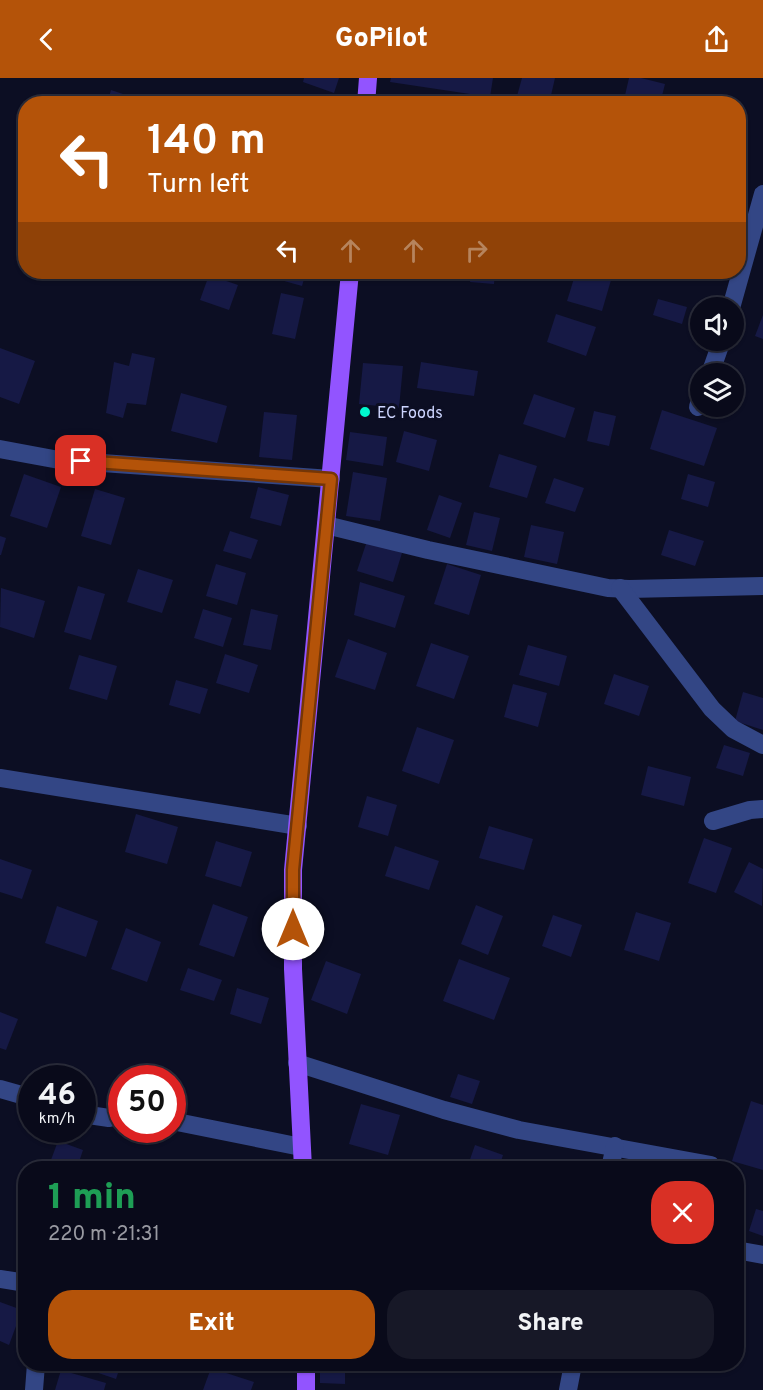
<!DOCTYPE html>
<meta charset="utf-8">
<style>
body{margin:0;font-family:Overpass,sans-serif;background:#171827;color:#f1f3f6;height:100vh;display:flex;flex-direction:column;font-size:22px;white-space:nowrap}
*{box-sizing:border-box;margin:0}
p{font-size:20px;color:#999aa2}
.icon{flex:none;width:33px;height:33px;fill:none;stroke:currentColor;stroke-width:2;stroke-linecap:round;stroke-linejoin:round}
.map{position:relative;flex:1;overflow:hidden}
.sheet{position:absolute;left:18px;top:1083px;width:726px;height:210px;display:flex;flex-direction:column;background:#090a1a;border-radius:24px;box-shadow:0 2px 4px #0004,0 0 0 2px #292b39}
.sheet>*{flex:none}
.banner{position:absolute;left:18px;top:18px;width:728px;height:183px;border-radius:24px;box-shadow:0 2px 4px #0004,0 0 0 2px #292b39;background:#b45309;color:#fff;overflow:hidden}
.fabs{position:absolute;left:690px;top:219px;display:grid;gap:12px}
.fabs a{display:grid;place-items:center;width:54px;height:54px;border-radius:50%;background:#090a1a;box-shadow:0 2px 4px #0004,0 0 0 2px #292b39;font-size:30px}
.speed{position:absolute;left:18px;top:987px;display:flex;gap:12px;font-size:30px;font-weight:700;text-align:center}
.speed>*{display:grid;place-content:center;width:78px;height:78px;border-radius:50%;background:#090a1a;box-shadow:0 2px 4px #0004,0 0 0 2px #292b39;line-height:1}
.speed small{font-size:15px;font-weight:400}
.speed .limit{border:9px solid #d22;background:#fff;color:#111}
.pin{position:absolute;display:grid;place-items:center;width:51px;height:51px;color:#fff;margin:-26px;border-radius:12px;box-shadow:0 3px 9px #0006}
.me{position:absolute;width:66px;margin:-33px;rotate:0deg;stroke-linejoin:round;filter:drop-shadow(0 0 4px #0008)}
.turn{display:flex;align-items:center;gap:21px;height:126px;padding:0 30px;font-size:27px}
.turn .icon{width:78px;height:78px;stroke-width:2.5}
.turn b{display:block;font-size:42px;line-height:51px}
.lanes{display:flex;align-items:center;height:57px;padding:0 30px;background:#0003;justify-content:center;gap:30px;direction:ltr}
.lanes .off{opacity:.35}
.round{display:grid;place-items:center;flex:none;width:63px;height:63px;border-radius:24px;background:#171827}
.overview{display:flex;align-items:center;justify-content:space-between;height:102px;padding:0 30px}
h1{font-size:36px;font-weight:800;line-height:45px;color:#1e9e55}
.cta{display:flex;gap:12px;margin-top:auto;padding:12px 30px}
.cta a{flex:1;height:69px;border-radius:24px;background:#b45309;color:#fff;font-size:24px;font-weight:800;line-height:69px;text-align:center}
.cta a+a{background:#171827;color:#f1f3f6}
header{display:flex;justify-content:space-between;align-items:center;height:78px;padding:0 30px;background:#b45309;color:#fff;font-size:27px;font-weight:800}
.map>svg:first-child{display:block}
.building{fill:#161945}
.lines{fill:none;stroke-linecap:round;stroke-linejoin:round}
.minor{stroke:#334685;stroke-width:18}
.major{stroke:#9254ff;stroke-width:18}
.route-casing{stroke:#753606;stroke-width:15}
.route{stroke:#b45309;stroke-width:10}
.poi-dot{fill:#00f8cf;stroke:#0c0e23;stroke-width:2}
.labels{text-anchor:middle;stroke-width:6;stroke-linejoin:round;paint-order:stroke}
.poi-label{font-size:16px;fill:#cdd5ff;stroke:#0c0e23;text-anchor:start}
</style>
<header><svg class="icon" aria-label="back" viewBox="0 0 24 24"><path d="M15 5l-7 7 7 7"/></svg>GoPilot<svg class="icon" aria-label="share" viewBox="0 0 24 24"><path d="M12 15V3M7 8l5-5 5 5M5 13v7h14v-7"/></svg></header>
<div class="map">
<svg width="763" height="1312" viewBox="0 0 763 1312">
<rect width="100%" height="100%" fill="#0c0e23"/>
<g class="building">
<polygon points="304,0 339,0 334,15 303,4"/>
<polygon points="391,0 493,0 490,19 390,4"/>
<polygon points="522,0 555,0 549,26 517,18"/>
<polygon points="629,0 641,0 665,6 660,26 623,26"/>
<polygon points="111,12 132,19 130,26 107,26"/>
<polygon points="240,19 259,25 259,26 238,26"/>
<polygon points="278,194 306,194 302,208 277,201"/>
<rect x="359" y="194" width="30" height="7"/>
<polygon points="471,194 495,194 494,206 470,204"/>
<polygon points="523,194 544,194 541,200"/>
<polygon points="576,194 583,194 611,202 602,233 567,223"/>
<polygon points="209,197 238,207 229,232 200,222"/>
<polygon points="281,215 304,220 295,261 272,256"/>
<polygon points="658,221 687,229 682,246 653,237"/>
<polygon points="556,236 596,249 586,278 547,264"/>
<polygon points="763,237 763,261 755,258"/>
<polygon points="0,270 35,283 19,326 0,319"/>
<polygon points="132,275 155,280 146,327 127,325 123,340 106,335 114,284 129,288"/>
<polygon points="421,284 478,293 474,318 417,310"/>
<polygon points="363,285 403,288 399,330 359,326"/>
<polygon points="181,315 227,328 217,365 171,353"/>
<polygon points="534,316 575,330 565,360 523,346"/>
<polygon points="662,332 717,350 704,388 650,371"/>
<polygon points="594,333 616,338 609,368 587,363"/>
<polygon points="264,334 297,337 292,382 259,379"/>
<polygon points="404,353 437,362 429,393 396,384"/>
<polygon points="350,354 387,359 383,388 346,382"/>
<polygon points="499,376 537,388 527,420 489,409"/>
<polygon points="353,394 387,400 380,443 346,438"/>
<polygon points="24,396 61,409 47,450 10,438"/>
<polygon points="688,396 715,404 708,429 681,421"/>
<polygon points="554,400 584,410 575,434 545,425"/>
<polygon points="258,409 289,417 281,448 250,440"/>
<polygon points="95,411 125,420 111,467 81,458"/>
<polygon points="439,417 462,425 450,460 427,452"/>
<polygon points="474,434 500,440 492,473 466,467"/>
<polygon points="531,447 564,454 557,486 524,479"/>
<polygon points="669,452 704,463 695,488 661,477"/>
<polygon points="230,453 258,462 251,481 223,473"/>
<polygon points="0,458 6,460 1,477 0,477"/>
<polygon points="367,463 402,475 393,504 357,493"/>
<polygon points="216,486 246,495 237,527 206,518"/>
<polygon points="447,486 481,497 469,537 434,526"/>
<polygon points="138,491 173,502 162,535 127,524"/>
<polygon points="360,504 405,518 395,550 354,537"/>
<polygon points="78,508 105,516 91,562 64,554"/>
<polygon points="1,510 45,523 34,560 0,549"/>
<polygon points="203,531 232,540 223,569 194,560"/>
<polygon points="251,531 278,537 271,572 243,567"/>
<polygon points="348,561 387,575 375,612 335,599"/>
<polygon points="431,565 469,578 454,621 416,608"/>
<polygon points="528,567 567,578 559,608 519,597"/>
<polygon points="225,576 258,587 249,615 216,605"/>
<polygon points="79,577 117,588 107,622 69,611"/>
<polygon points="614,596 649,608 639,638 604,626"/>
<polygon points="176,602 208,611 200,636 169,627"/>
<polygon points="513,606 547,615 538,649 504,639"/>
<polygon points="743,614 763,620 763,652 735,643"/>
<polygon points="417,649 454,662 439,706 402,693"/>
<polygon points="724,667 750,675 743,698 716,690"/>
<polygon points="648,688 691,699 684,728 641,717"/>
<polygon points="367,718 397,727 388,758 358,749"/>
<polygon points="136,736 178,749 167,786 125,774"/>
<polygon points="489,748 533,761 524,792 479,780"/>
<polygon points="704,760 732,770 716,815 688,805"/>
<polygon points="216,763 252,774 241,809 205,798"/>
<polygon points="395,768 439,783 429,812 385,798"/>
<polygon points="0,781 32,792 22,821 0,814"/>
<polygon points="749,784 763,791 762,828 734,814"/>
<polygon points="213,826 248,839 234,879 199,867"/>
<polygon points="476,827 503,838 488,877 461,866"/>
<polygon points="57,828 98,843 86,879 45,865"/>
<polygon points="636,834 671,845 659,883 624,872"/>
<polygon points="553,837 582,847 571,879 542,868"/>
<polygon points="126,850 161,864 147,904 111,891"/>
<polygon points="459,881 510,900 494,942 443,923"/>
<polygon points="326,883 361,896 347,936 311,922"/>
<polygon points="188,890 222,902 214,923 180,912"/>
<polygon points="237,910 269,920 261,946 230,936"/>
<polygon points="0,934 18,941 6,972 0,970"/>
<polygon points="458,996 480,1003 472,1026 450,1019"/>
<polygon points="751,1023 763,1027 763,1092 732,1083"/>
<polygon points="361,1026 400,1037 388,1077 349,1066"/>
<polygon points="58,1063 83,1072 77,1090 48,1090"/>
<polygon points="475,1067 503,1077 499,1090 467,1090"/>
<rect x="322" y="1084" width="29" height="6"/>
<polygon points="756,1131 763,1133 763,1158 749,1153"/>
<polygon points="0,1224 22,1232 9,1267 0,1263"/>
<polygon points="736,1232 746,1234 737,1261 736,1261"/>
<polygon points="72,1286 121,1286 116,1301"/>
<polygon points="320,1286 345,1286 345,1306 320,1305"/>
<polygon points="211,1290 254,1304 251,1312 203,1312"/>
<polygon points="61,1292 106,1305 104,1312 55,1312"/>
</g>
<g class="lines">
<g class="minor">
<polyline points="731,230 763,116"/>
<polyline points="710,296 722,262"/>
<polyline points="698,329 700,322"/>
<polyline points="0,371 59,382 331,401"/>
<polyline points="326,447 428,472 608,510 629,511 763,508"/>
<polyline points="620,510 712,631 733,651 763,667"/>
<polyline points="0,700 298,748"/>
<polyline points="713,743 750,732 763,731"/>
<polyline points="297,985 444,1032 519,1052 711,1087"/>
<polyline points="0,1011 32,1020"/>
<polyline points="82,1036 109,1040 122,1037"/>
<polyline points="172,1043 301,1069"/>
<polyline points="610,1090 615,1068"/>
<polyline points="736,1172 763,1177"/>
<polyline points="0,1201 26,1205"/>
<polyline points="34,1312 36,1286"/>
<polyline points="568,1312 573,1286"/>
</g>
<g class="major">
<polyline points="366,26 368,0"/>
<polyline points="303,1090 293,891 293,792 350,194"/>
<polyline points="306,1286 306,1312"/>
</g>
</g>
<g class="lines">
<g class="route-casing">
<polyline id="route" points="81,383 331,401 293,792 293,851"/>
</g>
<use href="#route" class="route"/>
</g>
<circle class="poi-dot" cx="365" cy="334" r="6"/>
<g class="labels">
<g class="poi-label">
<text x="377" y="340">EC Foods</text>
</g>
</g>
</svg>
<div class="fabs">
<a><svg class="icon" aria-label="sound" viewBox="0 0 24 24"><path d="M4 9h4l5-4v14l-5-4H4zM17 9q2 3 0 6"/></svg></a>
<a><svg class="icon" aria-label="layers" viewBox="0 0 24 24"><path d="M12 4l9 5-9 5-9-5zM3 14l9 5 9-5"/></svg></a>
</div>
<div class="speed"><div>46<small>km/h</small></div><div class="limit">50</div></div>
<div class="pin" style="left:81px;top:383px;background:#d93025"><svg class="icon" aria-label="arrive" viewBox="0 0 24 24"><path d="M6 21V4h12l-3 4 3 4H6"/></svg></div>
<svg class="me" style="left:293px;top:851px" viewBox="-20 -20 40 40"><circle r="19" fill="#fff"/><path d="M0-13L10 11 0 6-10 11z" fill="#b45309"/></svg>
<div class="banner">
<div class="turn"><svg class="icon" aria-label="left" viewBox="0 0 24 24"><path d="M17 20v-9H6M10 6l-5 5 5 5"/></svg><div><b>140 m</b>Turn left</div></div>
<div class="lanes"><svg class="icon" aria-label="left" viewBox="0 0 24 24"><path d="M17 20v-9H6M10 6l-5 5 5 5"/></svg><svg class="icon off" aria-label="ahead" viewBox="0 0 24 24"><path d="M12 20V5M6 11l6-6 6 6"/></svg><svg class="icon off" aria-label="ahead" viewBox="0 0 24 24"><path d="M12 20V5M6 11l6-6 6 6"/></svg><svg class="icon off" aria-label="right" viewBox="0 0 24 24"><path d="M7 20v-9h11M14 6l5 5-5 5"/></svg></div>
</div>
<section class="sheet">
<div class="overview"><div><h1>1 min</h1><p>220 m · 21:31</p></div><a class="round" style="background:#d93025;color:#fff"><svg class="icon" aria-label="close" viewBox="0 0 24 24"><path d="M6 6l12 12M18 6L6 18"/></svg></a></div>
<div class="cta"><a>Exit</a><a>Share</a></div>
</section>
</div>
